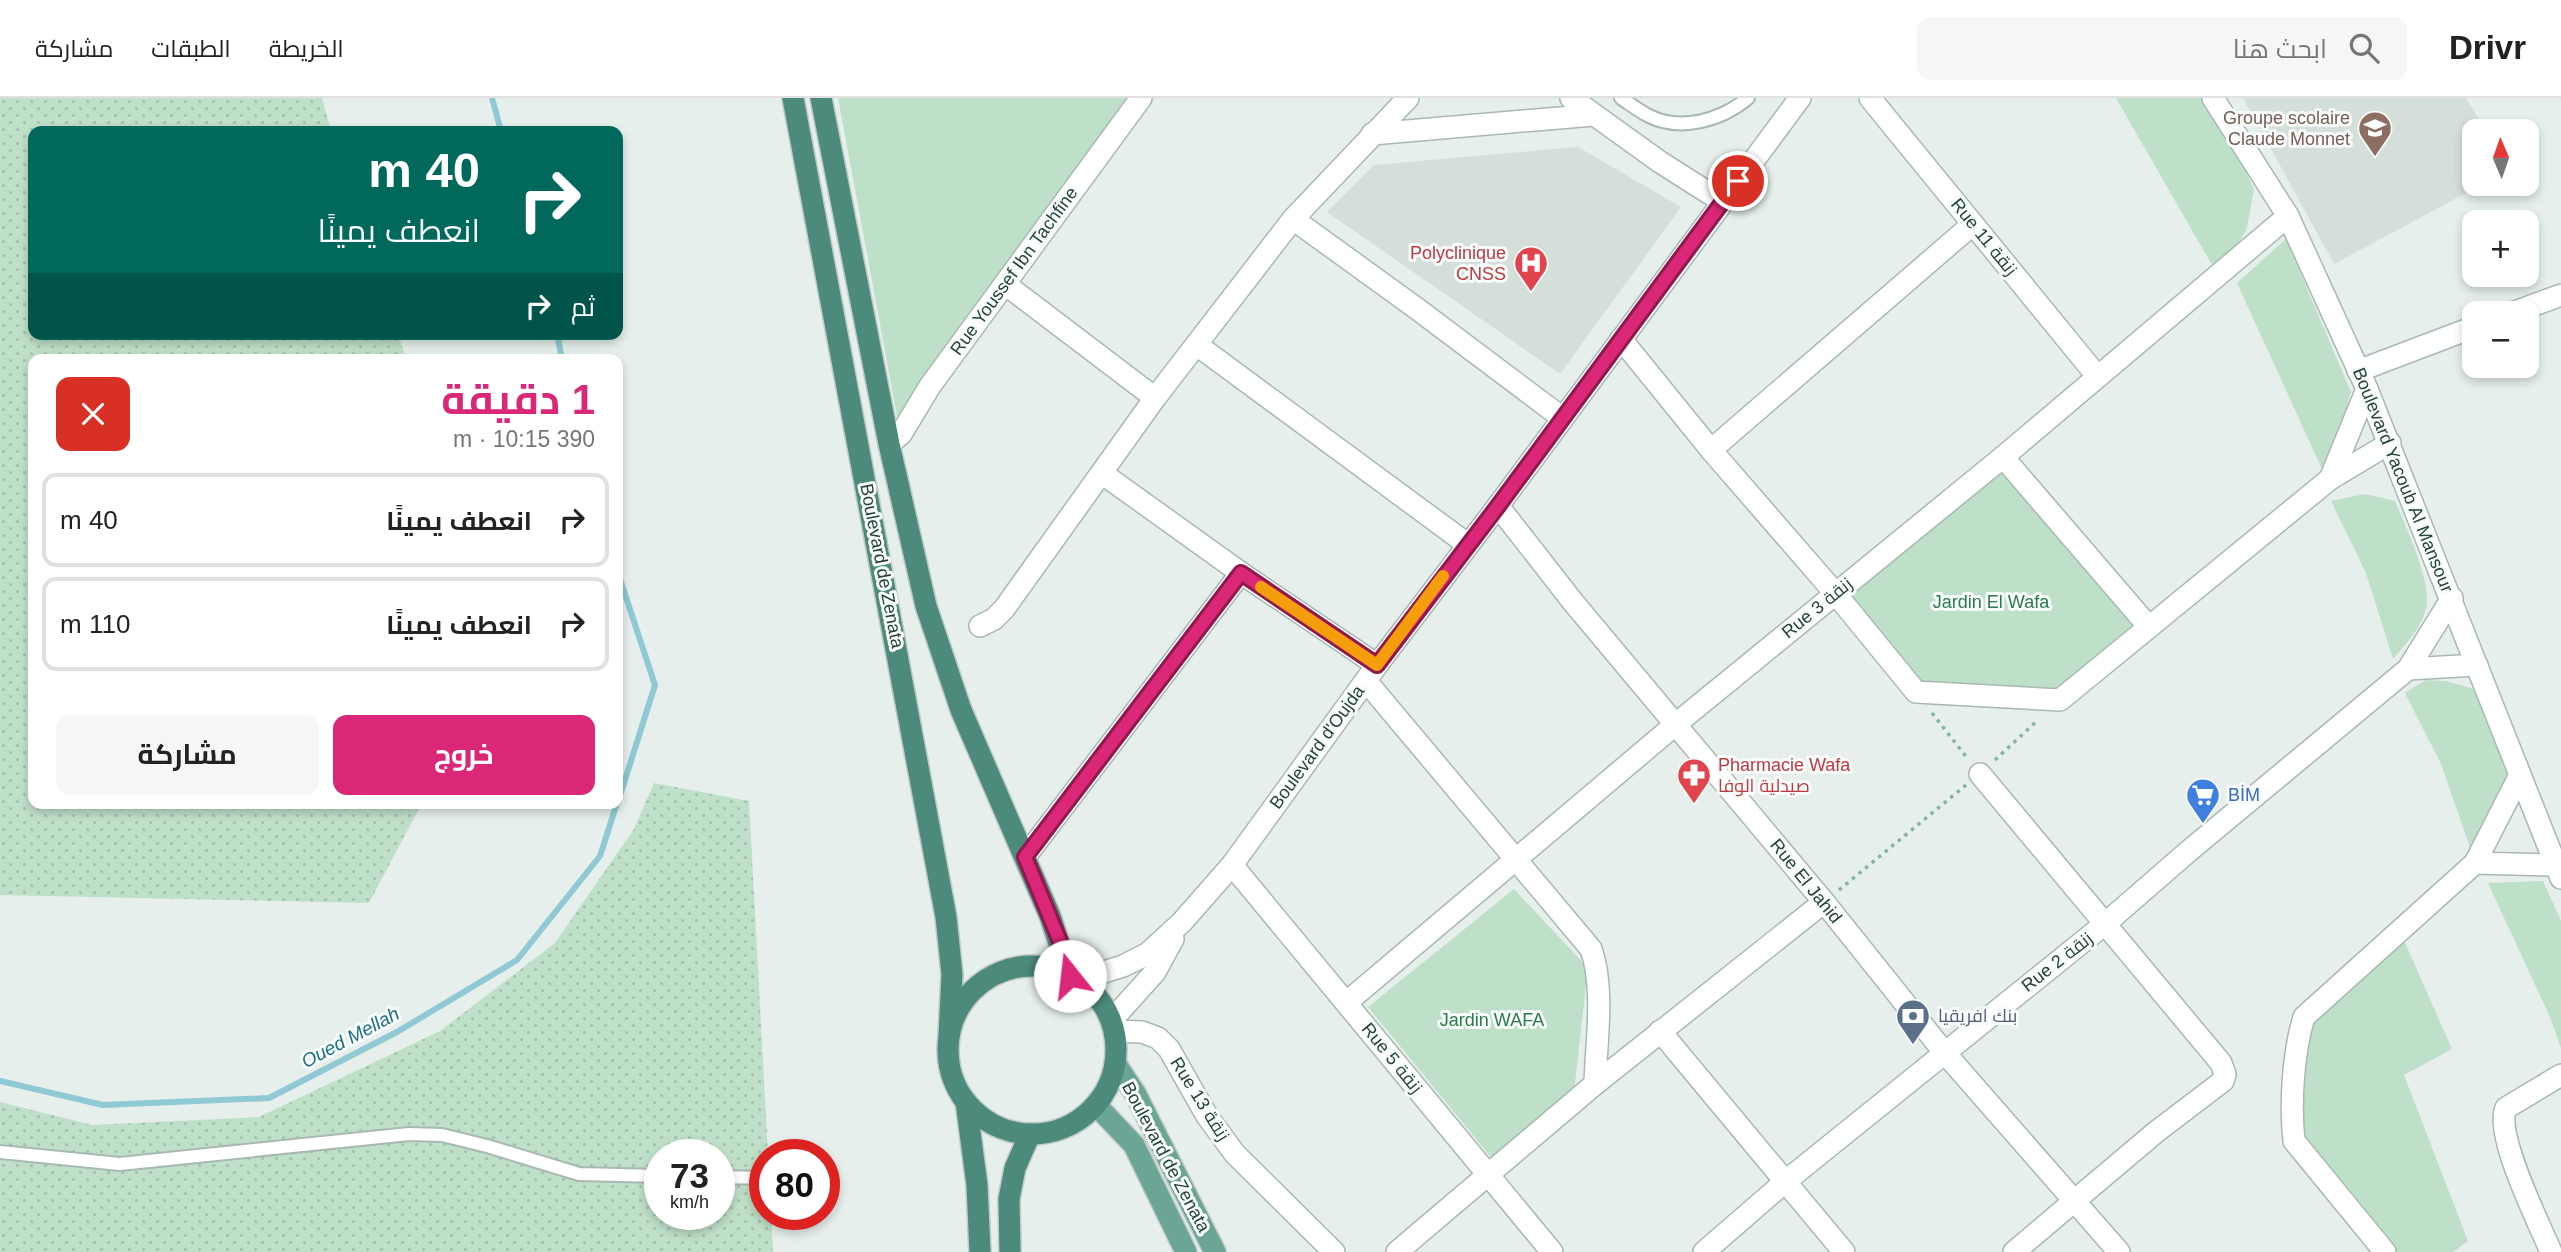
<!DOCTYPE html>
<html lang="ar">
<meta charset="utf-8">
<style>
body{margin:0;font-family:Helvetica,Cairo,sans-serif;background:#f6f6f6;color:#222;direction:rtl;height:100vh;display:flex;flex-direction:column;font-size:26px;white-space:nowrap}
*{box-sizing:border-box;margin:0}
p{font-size:23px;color:#767676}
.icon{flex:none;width:38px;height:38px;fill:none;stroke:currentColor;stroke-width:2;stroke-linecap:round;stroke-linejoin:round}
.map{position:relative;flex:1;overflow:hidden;direction:ltr}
.side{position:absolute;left:28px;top:256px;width:595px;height:455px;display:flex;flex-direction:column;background:#fff;border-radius:14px;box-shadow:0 4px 10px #0003;direction:rtl}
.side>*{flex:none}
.guide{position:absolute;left:28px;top:28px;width:595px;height:214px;border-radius:14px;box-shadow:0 4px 10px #0003;direction:rtl;background:#00695c;color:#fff;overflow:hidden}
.needle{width:46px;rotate:358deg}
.buttons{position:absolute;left:2462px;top:21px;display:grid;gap:14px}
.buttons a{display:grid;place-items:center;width:77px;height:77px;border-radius:14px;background:#fff;box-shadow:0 4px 10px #0003;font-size:35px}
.speed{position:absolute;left:644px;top:1041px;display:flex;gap:14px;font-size:35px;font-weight:700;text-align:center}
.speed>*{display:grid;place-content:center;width:91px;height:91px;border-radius:50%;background:#fff;box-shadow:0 4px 10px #0003;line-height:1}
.speed small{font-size:18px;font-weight:400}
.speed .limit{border:10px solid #d22;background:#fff;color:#111}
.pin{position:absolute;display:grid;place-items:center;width:60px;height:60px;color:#fff;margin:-30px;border:4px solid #fff;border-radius:50%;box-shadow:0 2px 7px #0007}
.me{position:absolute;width:77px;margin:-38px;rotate:344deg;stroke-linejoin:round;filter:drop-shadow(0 0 5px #0008)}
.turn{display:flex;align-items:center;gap:24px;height:147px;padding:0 28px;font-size:32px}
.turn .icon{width:91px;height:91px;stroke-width:2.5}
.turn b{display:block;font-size:49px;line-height:60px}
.then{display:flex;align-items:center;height:66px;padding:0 28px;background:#0003;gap:14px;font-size:26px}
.round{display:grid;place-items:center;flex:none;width:74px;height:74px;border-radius:14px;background:#f6f6f6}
.summary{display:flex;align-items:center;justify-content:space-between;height:119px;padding:0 28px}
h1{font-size:42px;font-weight:700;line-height:52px;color:#db2777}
.cta{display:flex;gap:14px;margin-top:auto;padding:14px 28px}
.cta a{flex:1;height:80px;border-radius:14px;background:#db2777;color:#fff;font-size:28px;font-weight:700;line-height:80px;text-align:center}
.cta a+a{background:#f6f6f6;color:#222}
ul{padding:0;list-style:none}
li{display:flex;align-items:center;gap:21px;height:94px;margin:0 14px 10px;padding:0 14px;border:4px solid #e0e0e0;border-radius:14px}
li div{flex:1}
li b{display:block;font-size:26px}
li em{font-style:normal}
header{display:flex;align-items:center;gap:42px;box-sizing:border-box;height:98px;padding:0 35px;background:#fff;border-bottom:2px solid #e0e0e0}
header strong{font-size:33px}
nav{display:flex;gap:38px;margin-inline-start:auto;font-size:24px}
.search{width:490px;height:63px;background:#f6f6f6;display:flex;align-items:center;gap:18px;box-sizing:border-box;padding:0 24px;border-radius:14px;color:#767676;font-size:26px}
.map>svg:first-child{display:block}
.built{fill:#d4dfda}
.grass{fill:url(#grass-dots);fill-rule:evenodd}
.park{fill:#bfe0c8}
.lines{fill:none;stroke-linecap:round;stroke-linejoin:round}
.stream{stroke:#8ec9d4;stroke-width:6}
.service-casing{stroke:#a8b8b2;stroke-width:16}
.minor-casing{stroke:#a8b8b2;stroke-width:24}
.primary-casing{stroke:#c2cac8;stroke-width:24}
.trunk-casing{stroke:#c2cac8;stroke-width:24}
.path{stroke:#86b3a5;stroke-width:3.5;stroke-dasharray:3.5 5;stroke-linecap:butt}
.service{stroke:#fff;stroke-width:12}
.minor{stroke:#fff;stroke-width:21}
.primary{stroke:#6aa596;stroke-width:21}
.trunk{stroke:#4c8a7c;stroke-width:21}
.route-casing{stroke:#8e194d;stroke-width:18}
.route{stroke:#db2777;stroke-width:12}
.slow{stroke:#f59e0b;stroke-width:12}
.labels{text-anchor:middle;stroke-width:6;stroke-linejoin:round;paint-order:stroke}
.education-label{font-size:18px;fill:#785e54;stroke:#f7fbf9;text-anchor:end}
.street-label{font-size:18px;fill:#24423a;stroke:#f7fbf9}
.health-label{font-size:18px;fill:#be3a42;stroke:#f7fbf9;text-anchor:end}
.park-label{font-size:18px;fill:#2d7a4b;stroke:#f7fbf9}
.shop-label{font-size:18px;fill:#366cbe;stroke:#f7fbf9;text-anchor:start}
.service-label{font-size:18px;fill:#4e5e75;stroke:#f7fbf9;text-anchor:start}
.water-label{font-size:19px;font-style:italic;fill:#1c6f80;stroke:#f7fbf9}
</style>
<header>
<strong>Drivr</strong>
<div class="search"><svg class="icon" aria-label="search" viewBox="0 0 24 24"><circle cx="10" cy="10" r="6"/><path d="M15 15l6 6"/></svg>ابحث هنا</div>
<nav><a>الخريطة</a><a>الطبقات</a><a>مشاركة</a></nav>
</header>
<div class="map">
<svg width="2561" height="1154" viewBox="0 0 2561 1154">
<defs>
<pattern id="grass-dots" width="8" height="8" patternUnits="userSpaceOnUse" patternTransform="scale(1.75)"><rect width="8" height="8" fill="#bfe0c8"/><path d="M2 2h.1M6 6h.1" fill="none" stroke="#a4c1ad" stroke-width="1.8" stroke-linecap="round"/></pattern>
</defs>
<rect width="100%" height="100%" fill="#e6efeb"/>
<g class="built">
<polygon points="2243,0 2466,0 2486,33 2474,33 2474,86 2483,86 2334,166"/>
<polygon points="1578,49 1681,109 1560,276 1327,114 1374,67"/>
</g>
<g class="grass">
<polygon points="0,0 322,0 331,33 33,33 33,236 398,236 406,261 33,261 33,705 422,705 369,805 0,797"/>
<path d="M654,685L749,703L768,1057H765V1116L771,1117L773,1154H0V1004L92,1027L259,1019L440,933L555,845L634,731ZM660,1057H719V1116H660Z"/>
</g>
<g class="park">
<polygon points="838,0 1138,0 898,323"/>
<polygon points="2116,0 2204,0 2224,26 2254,92 2246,133 2235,150 2212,167"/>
<polygon points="2286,141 2351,294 2339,336 2322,371 2237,185"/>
<polygon points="2003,359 2149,529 2040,607 1914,605 1835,495"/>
<path d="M2365,396L2395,403C2405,426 2433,487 2426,511C2421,530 2406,546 2393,561L2366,475L2331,403Z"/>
<polygon points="2426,582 2446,583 2474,591 2507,676 2471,752 2441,666 2405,595"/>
<polygon points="2543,783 2561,823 2561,950 2550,919 2488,785"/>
<polygon points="1514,791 1588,870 1574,994 1494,1063 1368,909"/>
<polygon points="2402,838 2452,951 2404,977 2468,1143 2453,1154 2375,1154 2298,1056 2304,903"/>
</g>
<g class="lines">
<g class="stream">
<polyline points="492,0 501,33"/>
<polyline points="557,236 562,261"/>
<polyline points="618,475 655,587 618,704"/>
<polyline points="0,983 103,1007 269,1000 397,934 517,862 600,758 617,705"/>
</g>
<g class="service-casing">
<g id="service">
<path d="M1621,0C1630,6 1639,13 1649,18C1681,34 1722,22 1748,0"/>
<polyline points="0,1054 120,1066 409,1036 442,1037 487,1048 579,1076 660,1078"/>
<polyline points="719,1079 765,1080"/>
</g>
</g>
<g class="minor-casing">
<g id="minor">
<polyline points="1571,0 1660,64 1723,104"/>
<polyline points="1870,0 2097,278"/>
<polyline points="2213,0 2288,118 2367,291 2561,780"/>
<polyline points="1372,36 1594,17"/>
<polyline points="1293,121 1416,210 1561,319"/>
<polyline points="1005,186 1155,300"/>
<polyline points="2512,215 2561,197"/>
<polyline points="1621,241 1711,352 1835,495 1916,594 2060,602 2330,381 2390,345"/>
<polyline points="1197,247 1467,446"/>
<polyline points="2358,273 2474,229"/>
<polyline points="889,346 901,336 930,288 1141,0"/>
<polyline points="1711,352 1973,126"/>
<polyline points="2003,359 2149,529"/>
<polyline points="1103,376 1241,475 1377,567"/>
<polyline points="2330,381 2367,291"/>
<polyline points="1498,408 1573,504 1824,804 1944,954 2119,1154"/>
<polyline points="980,528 994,521 1004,511 1155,300 1293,121 1408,0"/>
<polyline points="2408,571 2477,567"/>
<path d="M1366,583L1591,851C1605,890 1596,945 1595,986"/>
<polyline points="1980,676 2221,965 2225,976 2223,983 2156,1034 2014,1154"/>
<polyline points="2520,677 2475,765 2555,767"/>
<polyline points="1025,759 1241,475"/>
<polyline points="1232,767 1552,1154"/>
<polyline points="1078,882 1123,868 1147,856 1182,824 1232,767 1377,567 1498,408 1800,0"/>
<polyline points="1347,904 1676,626 2003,359 2288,118"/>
<polyline points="1111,923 1155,874 1173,841"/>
<polyline points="1114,933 1142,934 1158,940 1169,951 1207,1018 1235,1056 1334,1154"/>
<polyline points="1660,933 1844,1154"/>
<polyline points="1397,1154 1595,986 1824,804"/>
<polyline points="1704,1154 1786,1083 2106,825 2190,752 2408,571 2452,500"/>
<path d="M2385,1154L2294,1043C2290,1006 2293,955 2304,919L2475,765"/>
<path d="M2551,1154C2539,1125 2494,1036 2506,1010L2561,977"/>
</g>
</g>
<g class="primary-casing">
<g id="primary">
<polyline points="1115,965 1135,995 1215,1154"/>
<polyline points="1096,1007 1134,1047 1186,1154"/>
</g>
</g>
<g class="trunk-casing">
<g id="trunk">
<polyline points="793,0 946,819 952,876 949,938"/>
<polyline points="821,0 889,346 926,508 961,612 1050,818 1070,878"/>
<circle cx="1032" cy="952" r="84"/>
<polyline points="966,1004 977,1087 980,1154"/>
<polyline points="1010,1154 1009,1101 1015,1070 1030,1036"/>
</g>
</g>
<g class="path">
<polyline points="1932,615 1968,661"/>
<polyline points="1995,662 2038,622"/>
<polyline points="1839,792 1966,687"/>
</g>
<use href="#service" class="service"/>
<use href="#minor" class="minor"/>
<use href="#primary" class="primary"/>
<use href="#trunk" class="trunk"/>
</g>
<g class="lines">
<g class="route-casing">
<polyline id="route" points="1070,878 1061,846 1025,759 1241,475 1377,567 1498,408 1738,83"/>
</g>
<use href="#route" class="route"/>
<polyline class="slow" points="1261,489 1377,567 1443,478"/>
</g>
<defs>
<g id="school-pin" transform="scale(1.75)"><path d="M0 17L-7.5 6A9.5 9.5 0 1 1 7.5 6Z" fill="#8d6e63" stroke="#f7fbf9"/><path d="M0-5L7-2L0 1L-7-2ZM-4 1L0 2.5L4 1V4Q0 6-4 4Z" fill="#fff"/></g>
<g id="hospital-pin" transform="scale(1.75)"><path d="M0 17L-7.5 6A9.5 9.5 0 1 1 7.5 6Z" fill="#e0444e" stroke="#f7fbf9"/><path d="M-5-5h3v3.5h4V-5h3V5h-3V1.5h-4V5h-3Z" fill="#fff"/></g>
<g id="pharmacy-pin" transform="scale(1.75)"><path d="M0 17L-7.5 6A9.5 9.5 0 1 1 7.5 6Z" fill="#e0444e" stroke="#f7fbf9"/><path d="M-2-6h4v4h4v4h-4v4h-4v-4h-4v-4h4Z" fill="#fff"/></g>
<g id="supermarket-pin" transform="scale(1.75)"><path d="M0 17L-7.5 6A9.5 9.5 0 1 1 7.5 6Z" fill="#3f7fe0" stroke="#f7fbf9"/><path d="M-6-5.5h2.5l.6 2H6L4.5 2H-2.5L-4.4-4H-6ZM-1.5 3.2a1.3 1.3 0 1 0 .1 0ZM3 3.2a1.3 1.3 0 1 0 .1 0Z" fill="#fff"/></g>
<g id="bank-pin" transform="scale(1.75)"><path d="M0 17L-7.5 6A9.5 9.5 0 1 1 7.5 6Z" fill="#5c6f8a" stroke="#f7fbf9"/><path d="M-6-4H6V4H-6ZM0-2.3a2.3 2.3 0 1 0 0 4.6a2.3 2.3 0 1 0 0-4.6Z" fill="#fff"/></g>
</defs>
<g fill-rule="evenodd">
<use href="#school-pin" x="2375" y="30"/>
<use href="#hospital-pin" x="1531" y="165"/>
<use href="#pharmacy-pin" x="1694" y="677"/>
<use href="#supermarket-pin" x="2203" y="697"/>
<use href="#bank-pin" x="1913" y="918"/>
</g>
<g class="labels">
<g class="education-label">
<text x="2350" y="26">Groupe scolaire<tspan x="2350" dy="21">Claude Monnet</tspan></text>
</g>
<g class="street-label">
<text transform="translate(1984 139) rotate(51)" y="6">Rue 11 زنقة</text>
<text transform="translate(1014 173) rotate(-54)" y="6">Rue Youssef Ibn Tachfine</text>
<text transform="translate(2403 382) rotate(68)" y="6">Boulevard Yacoub Al Mansour</text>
<text transform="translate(882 468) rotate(79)" y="6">Boulevard de Zenata</text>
<text transform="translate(1817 510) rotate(-39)" y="6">Rue 3 زنقة</text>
<text transform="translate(1317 649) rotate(-54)" y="6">Boulevard d'Oujda</text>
<text transform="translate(1806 783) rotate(51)" y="6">Rue El Jahid</text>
<text transform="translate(2057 864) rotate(-38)" y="6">Rue 2 زنقة</text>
<text transform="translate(1392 960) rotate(51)" y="6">Rue 5 زنقة</text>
<text transform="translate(1200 1001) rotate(58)" y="6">Rue 13 زنقة</text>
<text transform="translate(1166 1059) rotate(62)" y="6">Boulevard de Zenata</text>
</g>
<g class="health-label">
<text x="1506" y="161">Polyclinique<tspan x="1506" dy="21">CNSS</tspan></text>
<text x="1718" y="673" text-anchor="start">Pharmacie Wafa<tspan x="1718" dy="21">صيدلية الوفا</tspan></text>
</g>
<g class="park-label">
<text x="1991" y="510">Jardin El Wafa</text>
<text x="1492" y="928">Jardin WAFA</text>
</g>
<g class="shop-label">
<text x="2228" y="703">BİM</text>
</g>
<g class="service-label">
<text x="1938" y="924">بنك افريقيا</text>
</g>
<g class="water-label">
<text transform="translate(350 939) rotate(-28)" y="7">Oued Mellah</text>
</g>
</g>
</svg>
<div class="buttons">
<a><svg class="needle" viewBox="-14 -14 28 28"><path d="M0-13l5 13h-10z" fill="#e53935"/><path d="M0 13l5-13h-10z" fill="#767676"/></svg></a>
<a>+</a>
<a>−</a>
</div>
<div class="speed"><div>73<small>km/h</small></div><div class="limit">80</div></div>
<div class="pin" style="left:1738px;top:83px;background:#d93025"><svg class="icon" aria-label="arrive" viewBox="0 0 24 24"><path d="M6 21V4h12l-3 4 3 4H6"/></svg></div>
<svg class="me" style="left:1070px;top:878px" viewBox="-20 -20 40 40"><circle r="19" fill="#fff"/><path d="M0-13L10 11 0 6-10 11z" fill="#db2777"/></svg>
<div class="guide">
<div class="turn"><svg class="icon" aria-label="right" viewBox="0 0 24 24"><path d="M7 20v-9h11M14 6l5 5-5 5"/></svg><div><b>40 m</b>انعطف يمينًا</div></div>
<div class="then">ثم<svg class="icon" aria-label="right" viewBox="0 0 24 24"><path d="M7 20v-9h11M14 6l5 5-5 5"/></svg></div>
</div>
<section class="side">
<div class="summary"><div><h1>1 دقيقة</h1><p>390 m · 10:15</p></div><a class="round" style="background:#d93025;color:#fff"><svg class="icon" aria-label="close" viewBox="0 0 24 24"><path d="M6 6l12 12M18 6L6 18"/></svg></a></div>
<ul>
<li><svg class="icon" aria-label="right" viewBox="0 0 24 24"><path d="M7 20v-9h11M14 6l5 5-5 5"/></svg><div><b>انعطف يمينًا</b></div><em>40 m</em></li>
<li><svg class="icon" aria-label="right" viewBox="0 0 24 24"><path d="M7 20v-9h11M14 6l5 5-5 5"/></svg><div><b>انعطف يمينًا</b></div><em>110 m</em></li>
</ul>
<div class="cta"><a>خروج</a><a>مشاركة</a></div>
</section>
</div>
